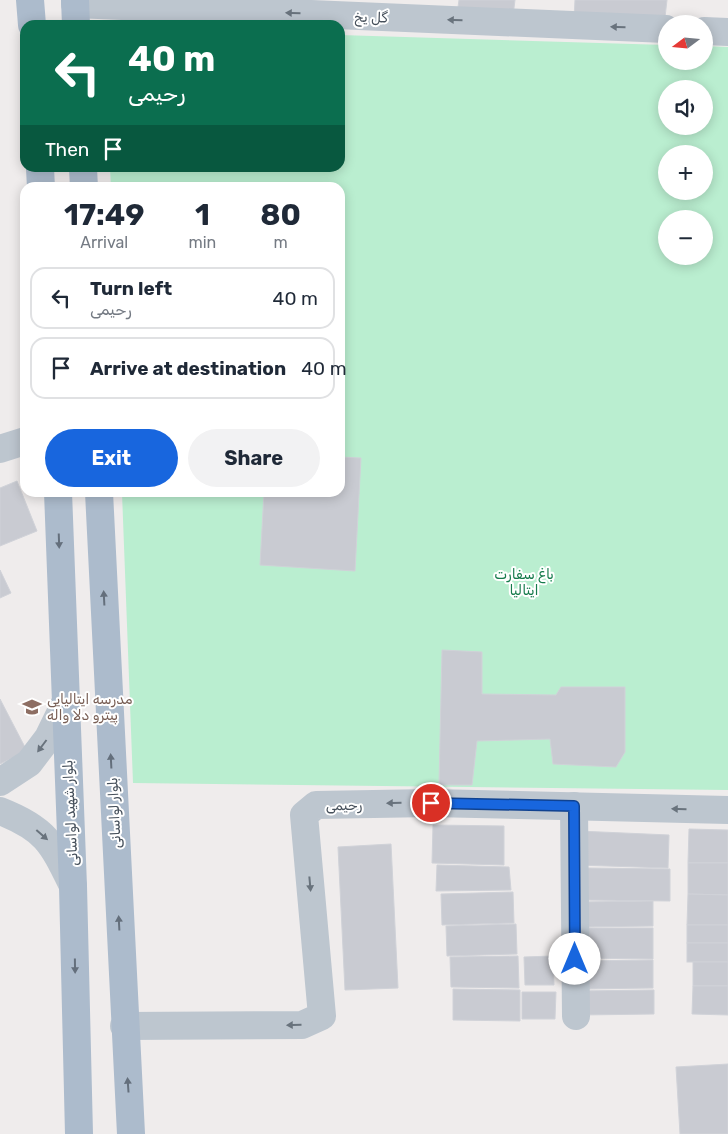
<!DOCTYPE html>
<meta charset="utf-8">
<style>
body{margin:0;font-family:Rubik,"Noto Sans Arabic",sans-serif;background:#f2f2f3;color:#1f2937;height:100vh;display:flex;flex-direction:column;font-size:19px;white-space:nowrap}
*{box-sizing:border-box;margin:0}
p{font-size:16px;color:#747a83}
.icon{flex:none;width:28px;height:28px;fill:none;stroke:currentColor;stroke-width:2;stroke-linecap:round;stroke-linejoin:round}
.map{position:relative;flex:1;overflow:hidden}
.drawer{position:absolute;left:20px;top:182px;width:325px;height:315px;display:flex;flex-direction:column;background:#fff;border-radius:15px;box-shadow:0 2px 12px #0003}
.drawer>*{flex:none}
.banner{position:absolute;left:20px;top:20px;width:325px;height:152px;border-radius:15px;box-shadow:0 2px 12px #0003;background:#0b6e4f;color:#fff;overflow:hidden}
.needle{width:32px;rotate:254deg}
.fabs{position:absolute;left:658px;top:15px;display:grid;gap:10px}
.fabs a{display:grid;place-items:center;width:55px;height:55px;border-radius:50%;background:#fff;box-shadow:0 2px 12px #0003;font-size:25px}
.pin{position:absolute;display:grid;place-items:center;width:42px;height:42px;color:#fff;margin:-21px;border:2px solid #fff;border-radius:50%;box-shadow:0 1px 5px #0007}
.me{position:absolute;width:55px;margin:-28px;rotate:0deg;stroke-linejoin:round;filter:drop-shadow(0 0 4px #0008)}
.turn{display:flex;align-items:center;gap:18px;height:105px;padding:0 25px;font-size:22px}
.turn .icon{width:65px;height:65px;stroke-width:2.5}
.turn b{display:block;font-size:35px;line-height:42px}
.then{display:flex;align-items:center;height:48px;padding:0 25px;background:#0003;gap:10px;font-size:19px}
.eta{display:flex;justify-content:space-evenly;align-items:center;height:85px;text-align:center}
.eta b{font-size:30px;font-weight:700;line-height:35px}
.cta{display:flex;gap:10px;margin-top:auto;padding:10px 25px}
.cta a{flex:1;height:58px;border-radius:30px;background:#1866de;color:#fff;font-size:20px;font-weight:700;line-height:58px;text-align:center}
.cta a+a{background:#f2f2f3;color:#1f2937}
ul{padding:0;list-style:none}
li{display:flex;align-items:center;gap:15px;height:62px;margin:0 10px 8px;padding:0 15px;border:2px solid #e0e1e3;border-radius:15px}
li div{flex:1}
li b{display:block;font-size:19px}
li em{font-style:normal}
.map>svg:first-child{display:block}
.green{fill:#baeed0;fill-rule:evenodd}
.building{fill:#c9cbd2;stroke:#d0d2d8}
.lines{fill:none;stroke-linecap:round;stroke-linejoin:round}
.minor{stroke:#bdc6cf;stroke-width:28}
.major{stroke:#acbbcc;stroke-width:28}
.oneway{fill:#69737d}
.oneway2{fill:#646f7c}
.route-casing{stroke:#104290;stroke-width:12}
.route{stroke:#1866de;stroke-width:9}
.labels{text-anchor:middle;stroke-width:4;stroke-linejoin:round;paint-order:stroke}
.street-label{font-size:14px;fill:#454f5a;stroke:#fff}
.park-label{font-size:14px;fill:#167b4c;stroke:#fff}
.education-label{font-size:14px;fill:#785e54;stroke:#fff;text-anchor:start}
</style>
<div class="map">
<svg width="728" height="1134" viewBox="0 0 728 1134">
<rect width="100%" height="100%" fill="#efecec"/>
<path class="green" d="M340,35L666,45V61H704V46L728,47V790L133,783L122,493L340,492V188L111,187L110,168H340ZM666,89H704V126H666ZM666,154H704V191H666ZM666,219H704V256H666Z"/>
<g class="building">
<polygon points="459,0 515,0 513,16 458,7"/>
<polygon points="575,0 667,0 664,26 574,18"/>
<polygon points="340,457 361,458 355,571 260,565 264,492 340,492"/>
<polygon points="17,481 37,531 0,546 0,488"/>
<polygon points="0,570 11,593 0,598"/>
<polygon points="442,650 482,652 482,694 556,695 561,687 625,687 625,752 616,767 553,764 550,739 477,741 472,785 439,785"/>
<polygon points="0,699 27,751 0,764"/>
<polygon points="433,825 504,826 504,865 432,863"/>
<polygon points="689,829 728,830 728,863 688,863"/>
<polygon points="578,831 669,835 668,868 577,865"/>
<polygon points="391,844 398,988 345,990 338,847"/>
<polygon points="688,863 728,863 728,895 688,894"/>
<polygon points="437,865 509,867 511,890 436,891"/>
<polygon points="585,868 670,869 670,901 585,900"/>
<polygon points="513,892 514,923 442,925 441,894"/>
<polygon points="688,894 728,895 728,925 687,925"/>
<polygon points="653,901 653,926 580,927 579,902"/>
<polygon points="516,924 517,954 447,956 446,926"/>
<rect x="687" y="925" width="41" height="18"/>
<polygon points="580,928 653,928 653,959 580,958"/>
<rect x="687" y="943" width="41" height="19"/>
<polygon points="518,956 519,988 451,987 450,957"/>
<polygon points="553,956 554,985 525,985 524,957"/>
<polygon points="653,960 653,988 581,989 580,961"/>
<rect x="693" y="962" width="35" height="24"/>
<polygon points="693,986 728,986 728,1015 692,1014"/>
<polygon points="453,989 520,990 520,1021 453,1020"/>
<polygon points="654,990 654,1014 580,1015 579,991"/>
<polygon points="522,992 556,992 555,1019 522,1019"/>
<polygon points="728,1064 728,1134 680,1134 676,1067"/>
</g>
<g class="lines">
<g class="minor">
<polyline points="75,4 666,29"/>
<polyline points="704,31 728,32"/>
<polyline points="0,449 25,441"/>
<polyline points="0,782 29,763 48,738 65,703"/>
<polyline points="574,806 576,1016"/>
<path d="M0,811C46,829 52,843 73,886"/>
<polyline points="124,1026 302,1025 322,1016 304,815 316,805 431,803 728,810"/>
</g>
<g class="major">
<polyline points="30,0 32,25"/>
<polyline points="75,0 76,25"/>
<polyline points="40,168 41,188"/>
<polyline points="83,168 84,188"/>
<polyline points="58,492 73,886 79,1134"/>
<polyline points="99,492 131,1134"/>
</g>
</g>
<defs><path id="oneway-solid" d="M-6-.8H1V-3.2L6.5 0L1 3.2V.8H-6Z" transform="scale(1.25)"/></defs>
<g class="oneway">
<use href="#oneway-solid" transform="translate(293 13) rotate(-178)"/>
<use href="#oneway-solid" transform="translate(455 20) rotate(-178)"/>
<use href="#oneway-solid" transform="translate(618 27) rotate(-178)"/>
<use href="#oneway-solid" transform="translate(42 746) rotate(127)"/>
<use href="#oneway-solid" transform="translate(394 803) rotate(179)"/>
<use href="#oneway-solid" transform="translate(679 809) rotate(-179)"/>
<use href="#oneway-solid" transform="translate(42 835) rotate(41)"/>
<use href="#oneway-solid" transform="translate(310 884) rotate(85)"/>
<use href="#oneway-solid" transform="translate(294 1025) rotate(179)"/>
</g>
<g class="oneway2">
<use href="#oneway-solid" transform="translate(59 541) rotate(88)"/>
<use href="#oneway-solid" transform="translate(104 598) rotate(-93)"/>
<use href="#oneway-solid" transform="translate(111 761) rotate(-93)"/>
<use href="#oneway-solid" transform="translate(119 923) rotate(-93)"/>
<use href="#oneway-solid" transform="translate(75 966) rotate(89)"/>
<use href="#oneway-solid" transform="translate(128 1085) rotate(-94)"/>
</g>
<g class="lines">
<g class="route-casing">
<polyline id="route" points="431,803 574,806 575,959"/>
</g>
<use href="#route" class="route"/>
</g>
<defs>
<g id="school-bare" transform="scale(1.5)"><path d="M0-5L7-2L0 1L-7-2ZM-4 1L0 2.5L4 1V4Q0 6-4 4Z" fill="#8d6e63" stroke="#fff" stroke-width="2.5" paint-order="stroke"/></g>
</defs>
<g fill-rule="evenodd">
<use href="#school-bare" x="32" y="707"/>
</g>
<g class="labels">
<g class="street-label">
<text transform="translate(371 17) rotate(2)" y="5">گل یخ</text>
<text transform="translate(344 805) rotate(-1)" y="5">رحیمی</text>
<text transform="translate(70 813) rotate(-93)" y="5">بلوار شهید لواسانی</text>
<text transform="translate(114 813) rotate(-93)" y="5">بلوار لواسانی</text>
</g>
<g class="park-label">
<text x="524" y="579">باغ سفارت<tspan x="524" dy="16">ایتالیا</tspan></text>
</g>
<g class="education-label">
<text x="47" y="704">مدرسه ایتالیایی<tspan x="47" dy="16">پیترو دلا واله</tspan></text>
</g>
</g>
</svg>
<div class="fabs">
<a><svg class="needle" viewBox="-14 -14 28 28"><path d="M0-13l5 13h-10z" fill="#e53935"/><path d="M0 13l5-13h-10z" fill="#747a83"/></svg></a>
<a><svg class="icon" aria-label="sound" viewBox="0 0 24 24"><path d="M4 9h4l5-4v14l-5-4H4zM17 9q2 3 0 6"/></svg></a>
<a>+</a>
<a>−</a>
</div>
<div class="pin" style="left:431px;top:803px;background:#d93025"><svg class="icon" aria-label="arrive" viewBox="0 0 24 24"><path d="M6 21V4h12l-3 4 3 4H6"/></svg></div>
<svg class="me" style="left:575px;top:959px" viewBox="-20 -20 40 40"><circle r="19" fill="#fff"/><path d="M0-13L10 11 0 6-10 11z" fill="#1866de"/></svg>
<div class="banner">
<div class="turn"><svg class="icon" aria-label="left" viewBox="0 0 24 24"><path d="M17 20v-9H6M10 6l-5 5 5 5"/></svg><div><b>40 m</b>رحیمی</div></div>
<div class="then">Then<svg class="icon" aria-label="arrive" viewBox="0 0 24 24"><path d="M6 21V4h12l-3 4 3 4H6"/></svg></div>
</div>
<section class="drawer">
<div class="eta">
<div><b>17:49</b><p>Arrival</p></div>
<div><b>1</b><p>min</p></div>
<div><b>80</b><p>m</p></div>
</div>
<ul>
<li><svg class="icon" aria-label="left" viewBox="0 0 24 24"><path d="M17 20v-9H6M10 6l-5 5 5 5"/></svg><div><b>Turn left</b><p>رحیمی</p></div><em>40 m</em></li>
<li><svg class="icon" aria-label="arrive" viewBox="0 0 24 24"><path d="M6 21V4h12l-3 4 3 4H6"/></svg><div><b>Arrive at destination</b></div><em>40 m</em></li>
</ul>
<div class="cta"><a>Exit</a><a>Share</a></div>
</section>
</div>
